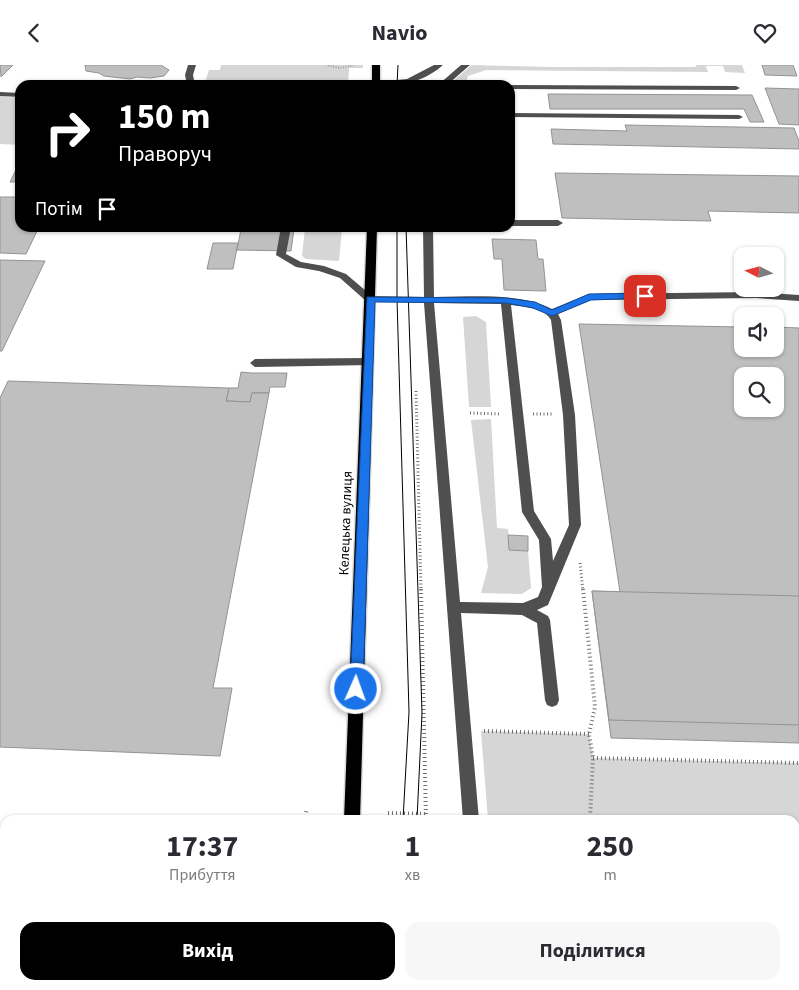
<!DOCTYPE html>
<html lang="uk">
<meta charset="utf-8">
<style>
body{margin:0;font-family:"Source Sans 3",sans-serif;background:#f7f7f7;color:#2b2b33;height:100vh;display:flex;flex-direction:column;font-size:19px;white-space:nowrap}
*{box-sizing:border-box;margin:0}
p{font-size:16px;color:#7c7c81}
.icon{flex:none;width:28px;height:28px;fill:none;stroke:currentColor;stroke-width:2;stroke-linecap:round;stroke-linejoin:round}
.map{position:relative;flex:1;overflow:hidden}
.panel{position:absolute;left:0px;top:750px;width:800px;height:175px;display:flex;flex-direction:column;background:#fff;border-radius:15px 15px 0 0;box-shadow:0 1px 4px #0004}
.panel>*{flex:none}
.top-card{position:absolute;left:15px;top:15px;width:500px;height:152px;border-radius:15px;box-shadow:0 1px 4px #0004;background:#000;color:#fff;overflow:hidden}
.needle{width:32px;rotate:276deg}
.fabs{position:absolute;left:734px;top:182px;display:grid;gap:10px}
.fabs a{display:grid;place-items:center;width:50px;height:50px;border-radius:10px;background:#fff;box-shadow:0 1px 4px #0004;font-size:25px}
.pin{position:absolute;display:grid;place-items:center;width:42px;height:42px;color:#fff;margin:-21px;border-radius:10px;box-shadow:0 2px 8px #0006}
.me{position:absolute;width:55px;margin:-28px;rotate:2deg;stroke-linejoin:round;filter:drop-shadow(0 0 4px #0008)}
.turn{display:flex;align-items:center;gap:18px;height:105px;padding:0 20px;font-size:22px}
.turn .icon{width:65px;height:65px;stroke-width:2.5}
.turn b{display:block;font-size:35px;line-height:42px}
.then{display:flex;align-items:center;height:48px;padding:0 20px;background:#0003;gap:10px;font-size:19px}
.eta{display:flex;justify-content:space-evenly;align-items:center;height:85px;text-align:center}
.eta b{font-size:30px;font-weight:700;line-height:35px}
.button{display:flex;gap:10px;margin-top:auto;padding:10px 20px}
.button a{flex:1;height:58px;border-radius:15px;background:#000;color:#fff;font-size:20px;font-weight:700;line-height:58px;text-align:center}
.button a+a{background:#f7f7f7;color:#2b2b33}
header{display:flex;justify-content:space-between;align-items:center;height:65px;padding:0 20px;background:#fff;font-size:22px;font-weight:700}
.map>svg:first-child{display:block}
.green{fill:#d6d6d6}
.building{fill:#bfbfbf;stroke:#939393;fill-rule:evenodd}
.lines{fill:none;stroke-linecap:round;stroke-linejoin:round}
.major-casing{stroke:#dbdbdb;stroke-width:3}
.path-far2{stroke:#717171;stroke-width:2;stroke-dasharray:0.5 2;stroke-linecap:butt}
.path-far1{stroke:#717171;stroke-width:3;stroke-dasharray:1 2.5;stroke-linecap:butt}
.path{stroke:#717171;stroke-width:4;stroke-dasharray:1 3;stroke-linecap:butt}
.minor{fill:#4f4f4f;fill-rule:evenodd}
.major{fill:#000;fill-rule:evenodd}
.tram{stroke:#000;stroke-width:1}
.route{fill:#1a73e8;stroke:#114b97}
.labels{text-anchor:middle;stroke-width:4;stroke-linejoin:round;paint-order:stroke}
.street-label{font-size:14px;fill:#000;stroke:#fff}
</style>
<header><svg class="icon" aria-label="back" viewBox="0 0 24 24"><path d="M15 5l-7 7 7 7"/></svg>Navio<svg class="icon" aria-label="heart" viewBox="0 0 24 24"><path d="M12 20l-8-8c-3-5 5-10 8-4 3-6 11-1 8 4z"/></svg></header>
<div class="map">
<svg width="799" height="925" viewBox="0 0 799 925">
<rect width="100%" height="100%" fill="#fff"/>
<g class="green">
<polygon points="221,0 363,0 363,3 349,3 348,20 207,20 206,14 209,5 220,5"/>
<polygon points="472,0 552,2 695,2 697,0 742,0 745,8 725,7 723,1 706,1 708,7 486,5 468,11 466,18 454,15"/>
<polygon points="0,31 20,33 20,80 0,79"/>
<polygon points="305,163 342,163 339,196 306,194 302,191"/>
<polygon points="476,251 486,257 491,342 469,342 463,252"/>
<polygon points="491,354 497,463 508,464 509,485 528,486 531,523 522,529 481,528 488,502 471,355"/>
<polygon points="481,666 589,669 593,693 799,698 799,792 795,792 795,755 488,755"/>
</g>
<g class="building">
<polygon points="0,0 13,0 1,12"/>
<polygon points="85,0 161,0 169,5 164,11 150,13 137,12 130,14 104,11 99,8 86,6"/>
<polygon points="762,0 793,0 797,11 765,10"/>
<polygon points="765,23 799,24 799,60 779,59"/>
<polygon points="548,29 752,30 764,57 750,57 744,44 550,44"/>
<polygon points="625,60 794,63 799,76 799,84 553,79 551,64 627,66"/>
<polygon points="20,97 20,117 10,117"/>
<polygon points="555,108 799,111 799,148 708,146 711,156 562,153"/>
<polygon points="0,132 20,132 20,162 39,162 26,189 0,188"/>
<polygon points="241,164 294,164 291,186 237,185"/>
<polygon points="492,174 536,175 538,194 543,194 546,226 504,225 502,194 494,194"/>
<polygon points="213,178 238,178 233,204 207,204"/>
<polygon points="0,195 45,196 2,286 0,286"/>
<path d="M579,259L742,262V284H775V262L799,263V678L611,673L592,526L620,527ZM742,311H775V344H742Z"/>
<polygon points="241,307 252,308 287,308 285,322 270,322 269,328 252,328 250,337 226,336 229,323 238,323"/>
<polygon points="8,316 229,323 226,336 250,337 252,328 269,328 213,623 232,623 220,691 0,682 0,333"/>
<polygon points="508,470 528,471 528,486 509,485"/>
<polygon points="592,526 799,531 799,660 609,655"/>
<polygon points="795,919 796,925 703,925 702,920"/>
</g>
<g class="lines">
<g class="major-casing">
<g id="major">
<rect x="372" y="0" width="8" height="20"/>
<polygon points="367,162 377,162 360,755 344,755"/>
<rect x="0" y="834" width="5" height="16"/>
<polygon points="331,920 349,920 348,925 330,925"/>
</g>
</g>
<polyline class="path-far2" points="326,0 340,3 354,0"/>
<g class="path-far1">
<polyline points="416,326 421,526"/>
<polyline points="470,348 500,349"/>
<polyline points="533,349 552,349"/>
<polyline points="580,498 583,526"/>
</g>
<g class="path">
<polyline points="421,524 426,755"/>
<polyline points="583,524 595,642 589,669 593,693 590,755"/>
<polyline points="484,666 589,669"/>
<polyline points="593,693 799,698"/>
<polyline points="388,748 427,749"/>
<polyline points="304,755 307,744"/>
<polyline points="0,778 5,778"/>
<polyline points="795,792 799,792"/>
<polyline points="0,910 5,910"/>
<polyline points="233,920 247,925"/>
<polyline points="269,920 270,925"/>
<polyline points="415,920 415,925"/>
</g>
<g class="minor">
<polygon points="188,0 196,0 193,10 195,20 187,20 185,10"/>
<path d="M434,0H443C426,16 394,25 372,19L376,17L407,14Z"/>
<polygon points="461,0 470,0 447,20 438,20"/>
<polygon points="509,20 510,20 736,21 740,23 736,25 510,24"/>
<polygon points="0,27 20,28 20,32 0,31"/>
<polygon points="510,48 739,50 743,52 739,54 510,52"/>
<polygon points="510,155 558,155 563,158 558,161 510,161"/>
<path d="M281,162H291L286,189L301,197L324,201L346,209L372,231L424,232L423,162H433L434,232C473,232 516,227 552,244L589,229L756,227L799,230V236L756,233L590,235L558,249L561,255L575,350L581,460L548,540L537,545L548,551L550,555L559,635L557,640L552,642L547,640L545,635L537,558L522,550L461,548L479,755H463L424,238L366,236L340,213L319,206L296,202L276,190ZM434,238L501,239L522,447L539,475L542,522L538,532L523,538L460,537ZM511,240C525,242 544,242 551,255L563,350L569,460L553,496L551,474L534,446Z"/>
<polygon points="368,293 373,297 372,300 255,302 250,298 255,294"/>
<rect x="795" y="858" width="4" height="16"/>
<polygon points="444,920 512,920 514,925 444,925"/>
<rect x="566" y="920" width="18" height="5"/>
</g>
<use href="#major" class="major"/>
<g class="tram">
<polyline points="397,20 398,0"/>
<polyline points="397,162 397,234 409,647 403,755"/>
<polyline points="406,162 422,648 417,755"/>
<polyline points="392,920 392,925"/>
<polyline points="405,920 405,925"/>
</g>
</g>
<polygon class="route" points="645,228 648,229 648,233 591,235 552,251 533,243 506,238 375,237 363,624 361,628 356,630 352,628 350,624 367,232 506,233 535,237 552,245 589,229"/>
<g class="labels">
<g class="street-label">
<text transform="translate(345 458) rotate(-88)" y="5">Келецька вулиця</text>
</g>
</g>
</svg>
<div class="fabs">
<a><svg class="needle" viewBox="-14 -14 28 28"><path d="M0-13l5 13h-10z" fill="#e53935"/><path d="M0 13l5-13h-10z" fill="#7c7c81"/></svg></a>
<a><svg class="icon" aria-label="sound" viewBox="0 0 24 24"><path d="M4 9h4l5-4v14l-5-4H4zM17 9q2 3 0 6"/></svg></a>
<a><svg class="icon" aria-label="search" viewBox="0 0 24 24"><circle cx="10" cy="10" r="6"/><path d="M15 15l6 6"/></svg></a>
</div>
<div class="pin" style="left:645px;top:231px;background:#d93025"><svg class="icon" aria-label="arrive" viewBox="0 0 24 24"><path d="M6 21V4h12l-3 4 3 4H6"/></svg></div>
<svg class="me" style="left:356px;top:624px" viewBox="-20 -20 40 40"><circle r="17" fill="#1a73e8" stroke="#fff" stroke-width="3"/><path d="M0-11L8 9 0 5-8 9z" fill="#fff"/></svg>
<div class="top-card">
<div class="turn"><svg class="icon" aria-label="right" viewBox="0 0 24 24"><path d="M7 20v-9h11M14 6l5 5-5 5"/></svg><div><b>150 m</b>Праворуч</div></div>
<div class="then">Потім<svg class="icon" aria-label="arrive" viewBox="0 0 24 24"><path d="M6 21V4h12l-3 4 3 4H6"/></svg></div>
</div>
<section class="panel">
<div class="eta">
<div><b>17:37</b><p>Прибуття</p></div>
<div><b>1</b><p>хв</p></div>
<div><b>250</b><p>m</p></div>
</div>
<div class="button"><a>Вихід</a><a>Поділитися</a></div>
</section>
</div>
